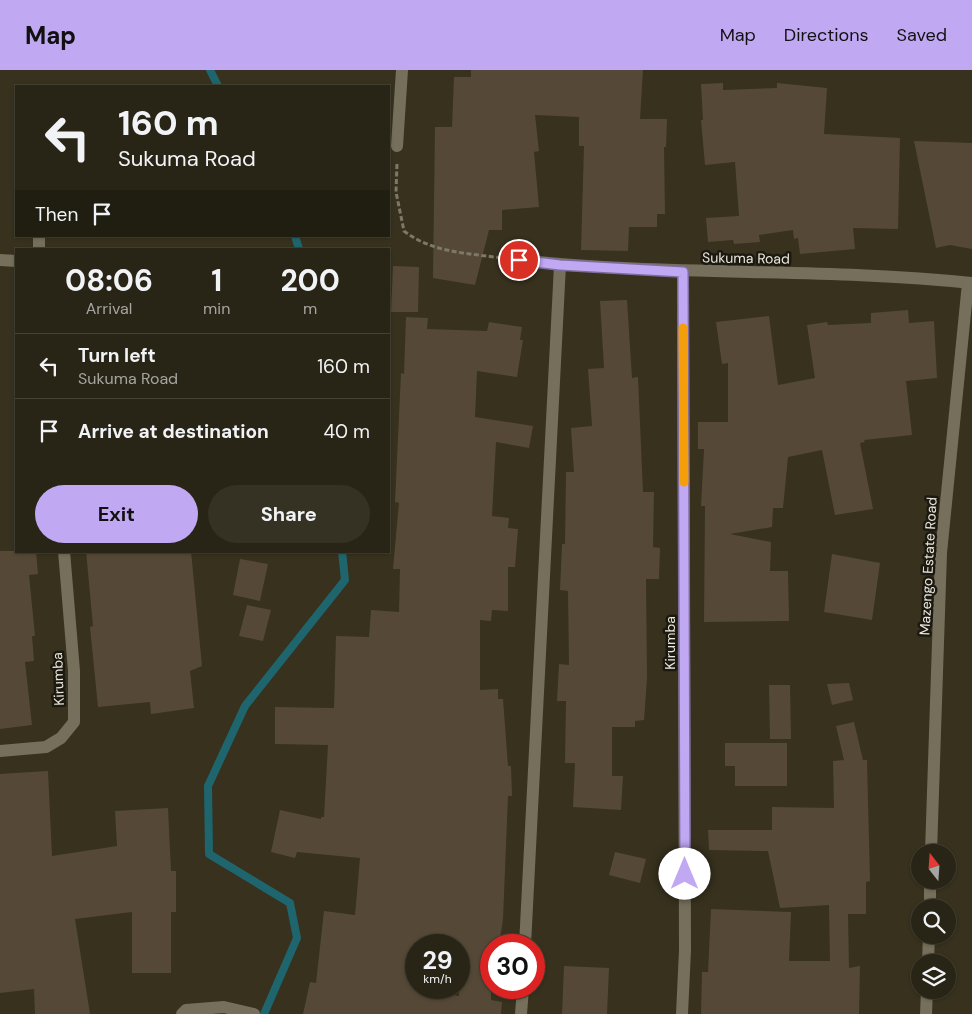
<!DOCTYPE html>
<style>
body{margin:0;font-family:"DM Sans",sans-serif;background:#353123;color:#f1f3f6;height:100vh;display:flex;flex-direction:column;font-size:19px;white-space:nowrap}
*{box-sizing:border-box;margin:0}
p{font-size:16px;color:#a5a5a1}
.icon{flex:none;width:28px;height:28px;fill:none;stroke:currentColor;stroke-width:2;stroke-linecap:round;stroke-linejoin:round}
.map{position:relative;flex:1;overflow:hidden}
.details{position:absolute;left:15px;top:178px;width:375px;height:305px;display:flex;flex-direction:column;background:#292516;border-radius:0px;box-shadow:0 1px 4px #0004,0 0 0 1px #454235}
.details>*{flex:none}
.top-card{position:absolute;left:15px;top:15px;width:375px;height:152px;border-radius:0px;box-shadow:0 1px 4px #0004,0 0 0 1px #454235;background:#292516;color:#f1f3f6;overflow:hidden}
.needle{width:32px;rotate:343deg}
.buttons{position:absolute;left:911px;top:774px;display:grid;gap:10px}
.buttons a{display:grid;place-items:center;width:45px;height:45px;border-radius:50%;background:#292516;box-shadow:0 1px 4px #0004,0 0 0 1px #454235;font-size:25px}
.speed{position:absolute;left:405px;top:864px;display:flex;gap:10px;font-size:25px;font-weight:700;text-align:center}
.speed>*{display:grid;place-content:center;width:65px;height:65px;border-radius:50%;background:#292516;box-shadow:0 1px 4px #0004,0 0 0 1px #454235;line-height:1}
.speed small{font-size:12px;font-weight:400}
.speed .limit{border:8px solid #d22;background:#fff;color:#111}
.pin{position:absolute;display:grid;place-items:center;width:42px;height:42px;color:#fff;margin:-21px;border:2px solid #fff;border-radius:50%;box-shadow:0 1px 5px #0007}
.me{position:absolute;width:55px;margin:-28px;rotate:0deg;stroke-linejoin:round;filter:drop-shadow(0 0 4px #0008)}
.turn{display:flex;align-items:center;gap:18px;height:105px;padding:0 20px;font-size:22px}
.turn .icon{width:65px;height:65px;stroke-width:2.5}
.turn b{display:block;font-size:35px;line-height:42px}
.then{display:flex;align-items:center;height:48px;padding:0 20px;background:#0003;gap:10px;font-size:19px}
.eta{display:flex;justify-content:space-evenly;align-items:center;height:85px;text-align:center}
.eta b{font-size:30px;font-weight:700;line-height:35px}
.cta{display:flex;gap:10px;margin-top:auto;padding:10px 20px}
.cta a{flex:1;height:58px;border-radius:30px;background:#c1a8f3;color:#111;font-size:20px;font-weight:700;line-height:58px;text-align:center}
.cta a+a{background:#353123;color:#f1f3f6}
ul{padding:0;list-style:none}
li{display:flex;align-items:center;gap:15px;height:65px;padding:0 20px;border-top:1px solid #454235}
li div{flex:1}
li b{display:block;font-size:19px}
li em{font-style:normal}
header{display:flex;align-items:center;gap:30px;box-sizing:border-box;height:70px;padding:0 25px;background:#c1a8f3;color:#111}
header strong{font-size:24px}
nav{display:flex;gap:28px;margin-inline-start:auto;font-size:18px}
.map>svg:first-child{display:block}
.lines{fill:none;stroke-linecap:round;stroke-linejoin:round}
.stream{stroke:#1f656e;stroke-width:8}
.building{fill:#554837;fill-rule:evenodd}
.path{stroke:#7d7868;stroke-width:3;stroke-dasharray:5 2.5;stroke-linecap:butt}
.street{stroke:#756f5b;stroke-width:12}
.route-casing{stroke:#7d6d9e;stroke-width:12}
.route{stroke:#c1a8f3;stroke-width:9}
.slow{stroke:#f59e0b;stroke-width:9}
.labels{text-anchor:middle;stroke-width:5;stroke-linejoin:round;paint-order:stroke}
.street-label{font-size:14px;fill:#ebe7dc;stroke:#1c1911}
</style>
<header>
<strong>Map</strong>
<nav><a>Map</a><a>Directions</a><a>Saved</a></nav>
</header>
<div class="map">
<svg width="972" height="944" viewBox="0 0 972 944">
<rect width="100%" height="100%" fill="#37311e"/>
<g class="lines">
<g class="stream">
<polyline points="210,0 218,16"/>
<polyline points="295,166 299,179"/>
<polyline points="264,944 297,868 290,833 209,784 208,716 245,636 345,510 342,481"/>
</g>
</g>
<g class="building">
<polygon points="471,0 643,0 640,49 667,49 666,77 664,77 665,144 657,144 657,157 629,157 628,181 581,180 584,76 579,76 579,47 535,45 539,81 534,82 539,137 502,140 502,160 489,160 475,215 433,208 435,57 452,57 454,7 471,7"/>
<polygon points="723,13 723,20 777,18 777,13 827,18 824,64 900,68 898,159 853,158 855,179 800,184 798,168 794,169 793,160 759,165 760,172 734,174 733,170 708,172 706,148 739,146 735,92 705,95 701,50 703,50 701,14"/>
<polygon points="914,71 972,73 972,179 950,175 936,178"/>
<polygon points="393,196 419,197 418,242 391,242"/>
<polygon points="627,230 632,308 638,307 643,422 654,422 653,477 660,478 659,509 646,509 647,608 644,650 635,651 635,657 612,657 612,706 623,706 621,740 573,737 575,693 565,693 566,631 557,631 559,594 569,595 568,521 560,520 562,474 565,474 566,402 574,402 571,358 592,356 588,299 604,298 600,231"/>
<polygon points="908,240 909,253 934,251 937,308 906,311 912,365 864,370 865,372 860,373 873,439 835,445 822,380 788,387 783,438 773,438 772,457 730,464 771,472 770,501 788,501 789,551 704,552 705,436 701,436 704,379 698,379 698,352 728,352 728,293 722,294 716,252 769,246 778,315 815,308 807,255 827,252 828,255 871,253 871,243"/>
<path d="M406,247L428,248L427,259L487,261L489,252L522,257L520,270H523L517,307L477,301L475,347L533,356L529,378L496,372L492,446L509,448L508,458L518,459L515,497H508V541L492,540L491,551L480,550V620L498,619V629H503L508,696H511L512,726H508L503,849L499,875H491V930L502,932L501,944H303L310,912L316,913L324,841L355,845L360,788L297,782L295,788L271,782L280,740L321,749V747H324L328,675L275,674V637L334,638L336,566L369,567L371,540L399,542L400,499H393L399,433L395,432L401,303L404,304ZM416,875H459V926L416,920Z"/>
<polygon points="0,481 36,481 38,504 29,505 35,566 32,566 34,591 25,592 32,655 0,659"/>
<polygon points="86,481 191,481 202,596 190,601 194,638 151,644 150,632 98,637 90,557 93,556"/>
<polygon points="832,484 880,493 872,550 824,542"/>
<polygon points="240,489 268,494 260,531 233,525"/>
<polygon points="247,535 271,540 263,571 239,566"/>
<polygon points="849,613 853,630 832,635 827,614"/>
<polygon points="769,615 790,615 791,669 770,669"/>
<polygon points="854,652 863,690 867,690 870,811 866,812 866,844 848,844 849,898 860,896 859,944 701,944 702,902 708,902 711,839 791,842 789,891 830,891 829,835 780,838 768,781 709,780 708,760 772,760 772,737 834,738 833,691 844,690 836,656"/>
<polygon points="725,673 787,673 787,716 735,716 735,696 725,696"/>
<polygon points="48,701 52,786 117,776 115,741 168,738 171,801 176,801 176,842 171,842 171,903 132,903 132,842 75,849 90,944 35,944 34,919 0,923 0,704"/>
<polygon points="615,782 646,789 640,813 609,805"/>
<polygon points="564,896 609,898 607,944 562,944"/>
</g>
<g class="lines">
<path class="path" d="M397,94L396,122L404,161C433,183 467,183 502,188"/>
<g class="street">
<polyline points="397,76 402,0"/>
<polyline points="39,166 39,179"/>
<polyline points="0,190 16,191"/>
<path d="M519,190C669,207 822,197 972,213"/>
<polyline points="0,681 46,677 61,668 74,652 74,601 64,481"/>
<polyline points="931,782 941,483 968,213"/>
<polyline points="930,838 930,810"/>
<polyline points="525,875 560,195"/>
<polyline points="928,892 929,865"/>
<polyline points="182,944 186,940 224,937 254,944"/>
<polyline points="521,944 523,918"/>
<polyline points="682,944 685,880 683,202"/>
<polyline points="926,944 927,920"/>
</g>
</g>
<g class="lines">
<g class="route-casing">
<polyline id="route" points="519,190 560,195 683,202 685,804"/>
</g>
<use href="#route" class="route"/>
<polyline class="slow" points="683,258 684,412"/>
</g>
<g class="labels">
<g class="street-label">
<text transform="translate(746 188) rotate(1)" y="5">Sukuma Road</text>
<text transform="translate(928 496) rotate(-87)" y="5">Mazengo Estate Road</text>
<text transform="translate(670 573) rotate(-90)" y="5">Kirumba</text>
<text transform="translate(58 609) rotate(-92)" y="5">Kirumba</text>
</g>
</g>
</svg>
<div class="buttons">
<a><svg class="needle" viewBox="-14 -14 28 28"><path d="M0-13l5 13h-10z" fill="#e53935"/><path d="M0 13l5-13h-10z" fill="#a5a5a1"/></svg></a>
<a><svg class="icon" aria-label="search" viewBox="0 0 24 24"><circle cx="10" cy="10" r="6"/><path d="M15 15l6 6"/></svg></a>
<a><svg class="icon" aria-label="layers" viewBox="0 0 24 24"><path d="M12 4l9 5-9 5-9-5zM3 14l9 5 9-5"/></svg></a>
</div>
<div class="speed"><div>29<small>km/h</small></div><div class="limit">30</div></div>
<div class="pin" style="left:519px;top:190px;background:#d93025"><svg class="icon" aria-label="arrive" viewBox="0 0 24 24"><path d="M6 21V4h12l-3 4 3 4H6"/></svg></div>
<svg class="me" style="left:685px;top:804px" viewBox="-20 -20 40 40"><circle r="19" fill="#fff"/><path d="M0-13L10 11 0 6-10 11z" fill="#c1a8f3"/></svg>
<div class="top-card">
<div class="turn"><svg class="icon" aria-label="left" viewBox="0 0 24 24"><path d="M17 20v-9H6M10 6l-5 5 5 5"/></svg><div><b>160 m</b>Sukuma Road</div></div>
<div class="then">Then<svg class="icon" aria-label="arrive" viewBox="0 0 24 24"><path d="M6 21V4h12l-3 4 3 4H6"/></svg></div>
</div>
<section class="details">
<div class="eta">
<div><b>08:06</b><p>Arrival</p></div>
<div><b>1</b><p>min</p></div>
<div><b>200</b><p>m</p></div>
</div>
<ul>
<li><svg class="icon" aria-label="left" viewBox="0 0 24 24"><path d="M17 20v-9H6M10 6l-5 5 5 5"/></svg><div><b>Turn left</b><p>Sukuma Road</p></div><em>160 m</em></li>
<li><svg class="icon" aria-label="arrive" viewBox="0 0 24 24"><path d="M6 21V4h12l-3 4 3 4H6"/></svg><div><b>Arrive at destination</b></div><em>40 m</em></li>
</ul>
<div class="cta"><a>Exit</a><a>Share</a></div>
</section>
</div>
